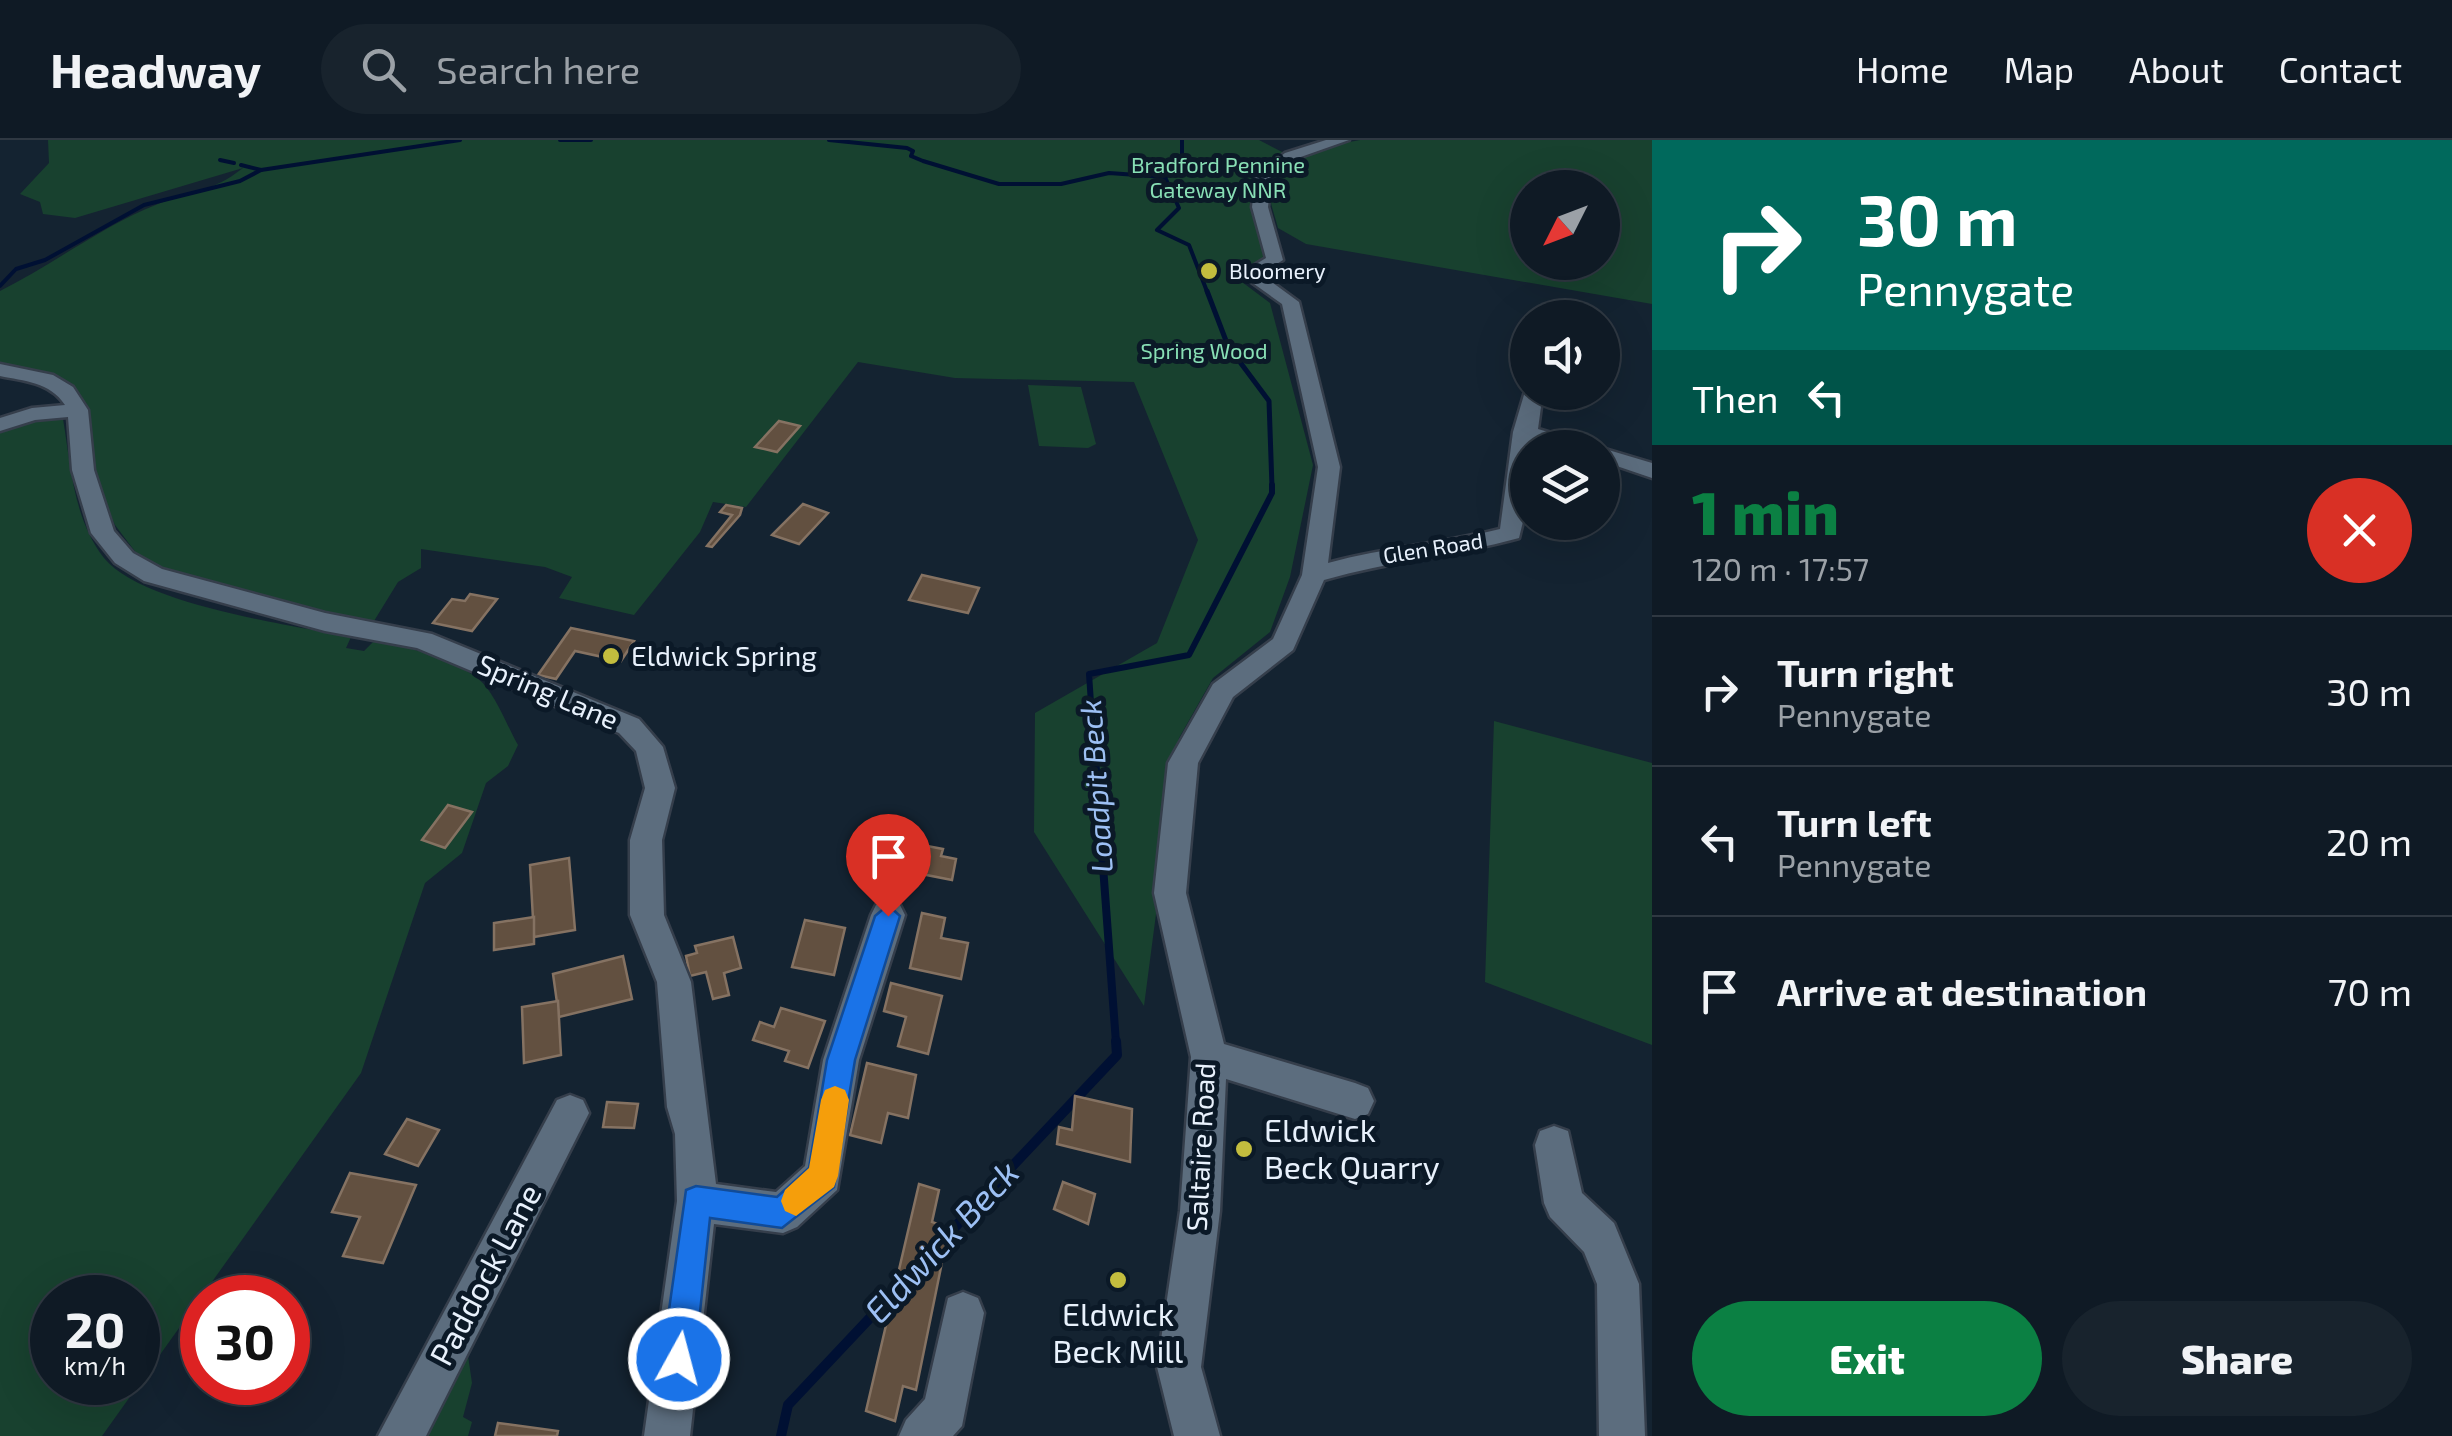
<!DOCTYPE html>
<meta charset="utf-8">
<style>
body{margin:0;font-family:"Exo 2",sans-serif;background:#18232d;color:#f1f3f6;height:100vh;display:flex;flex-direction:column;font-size:38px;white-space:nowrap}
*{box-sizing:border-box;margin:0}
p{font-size:32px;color:#9ba1a7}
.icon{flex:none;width:55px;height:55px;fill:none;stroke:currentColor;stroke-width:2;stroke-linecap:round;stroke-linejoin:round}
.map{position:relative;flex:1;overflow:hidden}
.panel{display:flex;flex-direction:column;background:#0f1a25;width:800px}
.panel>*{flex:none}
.banner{background:#00695c;color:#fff;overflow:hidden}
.needle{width:65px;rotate:228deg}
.buttons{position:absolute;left:1510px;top:30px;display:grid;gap:20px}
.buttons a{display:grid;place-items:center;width:110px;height:110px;border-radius:50%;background:#0f1a25;box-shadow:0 10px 40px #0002,0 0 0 2px #2f3842;font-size:50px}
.speed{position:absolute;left:30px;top:1135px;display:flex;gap:20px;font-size:50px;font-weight:700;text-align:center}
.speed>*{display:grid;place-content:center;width:130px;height:130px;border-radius:50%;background:#0f1a25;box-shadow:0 10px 40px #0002,0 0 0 2px #2f3842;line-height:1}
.speed small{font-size:25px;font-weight:400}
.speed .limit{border:15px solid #d22;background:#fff;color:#111}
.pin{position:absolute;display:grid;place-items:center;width:85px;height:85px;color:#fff;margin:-102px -42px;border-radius:50% 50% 50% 0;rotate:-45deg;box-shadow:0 0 10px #0007}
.pin .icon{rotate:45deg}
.me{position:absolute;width:110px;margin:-55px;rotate:7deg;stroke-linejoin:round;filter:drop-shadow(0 0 8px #0008)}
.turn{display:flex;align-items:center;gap:35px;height:210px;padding:0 40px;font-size:45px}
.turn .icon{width:130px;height:130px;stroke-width:2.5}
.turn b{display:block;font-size:70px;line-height:85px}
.then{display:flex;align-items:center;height:95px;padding:0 40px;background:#0003;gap:20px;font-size:38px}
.round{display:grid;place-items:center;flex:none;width:105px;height:105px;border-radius:52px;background:#18232d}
.head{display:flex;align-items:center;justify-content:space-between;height:170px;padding:0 40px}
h1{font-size:60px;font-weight:800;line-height:75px;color:#0b8043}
.action{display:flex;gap:20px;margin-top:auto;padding:20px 40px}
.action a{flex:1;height:115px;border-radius:60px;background:#0b8043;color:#fff;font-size:40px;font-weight:800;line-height:115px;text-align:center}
.action a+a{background:#18232d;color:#f1f3f6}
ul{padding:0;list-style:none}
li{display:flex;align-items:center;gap:30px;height:150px;padding:0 40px;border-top:2px solid #2f3842}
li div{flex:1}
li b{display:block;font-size:38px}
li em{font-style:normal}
header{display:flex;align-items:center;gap:60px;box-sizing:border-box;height:140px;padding:0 50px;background:#0f1a25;border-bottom:2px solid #2f3842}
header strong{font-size:48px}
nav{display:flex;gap:55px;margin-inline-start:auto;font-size:35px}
.search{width:700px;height:90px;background:#18232d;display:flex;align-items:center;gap:25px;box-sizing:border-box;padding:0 35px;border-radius:55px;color:#9ba1a7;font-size:38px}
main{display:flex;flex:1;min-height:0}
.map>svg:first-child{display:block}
.green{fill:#18412f;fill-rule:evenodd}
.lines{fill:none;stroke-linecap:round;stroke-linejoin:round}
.stream-far4{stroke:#001033;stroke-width:4}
.stream-far3{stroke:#001033;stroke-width:5}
.stream-far2{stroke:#001033;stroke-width:6}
.stream-far1{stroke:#001033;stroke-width:8}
.stream{stroke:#001033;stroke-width:10}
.building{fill:#625040;stroke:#857262;stroke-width:2.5}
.minor-casing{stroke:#353e4b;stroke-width:5}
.minor{fill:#5c6d7e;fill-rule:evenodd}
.route{fill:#1a73e8;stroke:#114b97;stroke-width:2.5}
.slow{fill:#f59e0b}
.poi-dot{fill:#c3bd3e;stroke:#0b1927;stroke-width:4}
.labels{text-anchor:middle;stroke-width:10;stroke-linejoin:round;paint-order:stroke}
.far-park-label{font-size:22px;fill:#88dfb5;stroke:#0b1927}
.far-poi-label{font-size:22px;fill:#e8f1fc;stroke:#0b1927;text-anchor:start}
.far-street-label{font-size:22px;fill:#e8f1fc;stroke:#0b1927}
.poi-label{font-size:28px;fill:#e8f1fc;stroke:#0b1927;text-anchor:start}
.street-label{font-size:28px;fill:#e8f1fc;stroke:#0b1927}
.water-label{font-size:30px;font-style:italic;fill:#9dc0f4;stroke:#0b1927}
.near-poi-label{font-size:32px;fill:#e8f1fc;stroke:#0b1927;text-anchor:start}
.near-street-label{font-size:32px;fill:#e8f1fc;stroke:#0b1927}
.near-water-label{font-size:35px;font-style:italic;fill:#9dc0f4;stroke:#0b1927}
</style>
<header>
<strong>Headway</strong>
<div class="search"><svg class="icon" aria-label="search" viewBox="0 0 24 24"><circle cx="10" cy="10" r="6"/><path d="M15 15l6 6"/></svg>Search here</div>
<nav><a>Home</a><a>Map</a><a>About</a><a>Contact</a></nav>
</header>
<main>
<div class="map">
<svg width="1652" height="1296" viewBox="0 0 1652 1296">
<rect width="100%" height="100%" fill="#142331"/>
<g class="green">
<path d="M48,0H1259L1284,13L1262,33L1253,49L1269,116L1254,129H1244L1242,142L1270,163L1313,325L1290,437L1270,492L1213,538L1179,598L1144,866L1034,692L1035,573L1157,503L1198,400L1134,242L955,238L858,222L746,367L713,362L700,392L634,475L559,458L572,437L545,427L421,409V428L398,442L374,481L302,470L143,422L115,385L98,347L90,315L87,264L64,241L0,225V151C54,124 102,86 158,64C193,50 211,53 243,28L75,78L43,74L40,62L20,54L49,23Z"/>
<path d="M1360,0H1652V164L1306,104L1278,88C1275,76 1269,61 1269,49C1269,10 1332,6 1360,0ZM1528,48H1602V122H1528Z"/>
<polygon points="1028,245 1081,247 1096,304 1088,308 1039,306"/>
<path d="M63,279C71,326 73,378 104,418C142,465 292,485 351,497L346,508L364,511L374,501C405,505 452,519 477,538C494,550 507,586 518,605L508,626L486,643L462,713L425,743L361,933L102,1296H0V290L23,281ZM52,1158H138V1242H52Z"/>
<polygon points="1494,581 1652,623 1652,905 1485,842"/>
<polygon points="466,1202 472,1243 463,1277 472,1282 468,1296 418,1296"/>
</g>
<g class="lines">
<g class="stream-far4">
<polyline points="560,0 591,0"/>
<polyline points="829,0 907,8 913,11 911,16 923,21 999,44 1061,44 1109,33 1165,37"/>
<polyline points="1182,0 1182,26 1165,37 1179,68 1157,90 1189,105 1208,154"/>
<polyline points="220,20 234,23"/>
<polyline points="241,25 261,30"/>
<polyline points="0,146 16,129 45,120 144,65 240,41 261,30 460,0"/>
</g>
<polyline class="stream-far3" points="1207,151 1228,206 1269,261 1272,347"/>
<polyline class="stream-far2" points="1093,592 1089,534 1189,515 1272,353 1272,345"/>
<polyline class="stream-far1" points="1093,590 1116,903"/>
<g class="stream">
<polyline points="940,1103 1117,915 1116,901"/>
<polyline points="781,1296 788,1265 900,1146"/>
</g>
</g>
<g class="building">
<polygon points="779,281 800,286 777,312 755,307"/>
<polygon points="803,364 828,373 799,404 772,395"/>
<polygon points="726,365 742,368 740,375 712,407 707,406 732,375 720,372"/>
<polygon points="922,435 979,448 968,473 909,460"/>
<polygon points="470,454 497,459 472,491 433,483 452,459 465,461"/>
<polygon points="571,488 634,501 621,521 575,511 556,539 538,535"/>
<polygon points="448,665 472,672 445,708 422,700"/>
<polygon points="890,699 943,709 941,716 956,719 952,740 911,732 908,742 881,736"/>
<polygon points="569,718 575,790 534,797 530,725"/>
<polygon points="922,773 945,778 941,798 968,803 961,839 910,828"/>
<polygon points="534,777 534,804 494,810 494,783"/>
<polygon points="805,780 845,788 834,835 792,827"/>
<polygon points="733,797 741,828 724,833 729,855 713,859 706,832 690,836 686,816 697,813 695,806"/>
<polygon points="623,816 632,859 559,877 553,834"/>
<polygon points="891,843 942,856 928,914 898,906 906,877 884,871"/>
<polygon points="558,861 561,915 524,923 522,867"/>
<polygon points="781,868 825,881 808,928 785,921 789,911 753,900 760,882 774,887"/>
<polygon points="867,923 916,935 908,978 888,973 881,1003 850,995"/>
<polygon points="1075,956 1132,969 1130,1022 1057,1004 1059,987 1072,990"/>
<polygon points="607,962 638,964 634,988 603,987"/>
<polygon points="407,979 439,990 418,1026 385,1014"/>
<polygon points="350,1033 416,1045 383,1123 343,1116 360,1077 332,1072"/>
<polygon points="1063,1042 1095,1054 1088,1084 1054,1069"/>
<polygon points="919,1044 939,1050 932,1082 949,1088 916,1250 903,1246 895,1281 866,1271"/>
<polygon points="498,1283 558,1291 557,1296 495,1296"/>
</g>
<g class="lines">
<g class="minor-casing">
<g id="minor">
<path d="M1326,0H1349L1295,19L1271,36L1268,67L1283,120L1261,134L1299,162L1340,327L1328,423C1385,407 1443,404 1500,389L1513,292L1526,248L1528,252H1543L1538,289L1652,323V338L1602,321V308H1560L1536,301L1535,308H1528V361L1519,398C1454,416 1389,421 1324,440L1293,510L1233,557L1198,623L1186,753L1224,904L1355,943L1368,948L1374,961L1368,974L1355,979L1226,939L1220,1071L1201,1227L1220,1296H1174L1157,1227L1180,1071L1191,917L1154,753L1168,623L1213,544L1273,499L1302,435L1318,327L1282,164L1240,134L1266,118L1252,67L1256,35L1285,13Z"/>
<path d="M0,224L53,235L73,247L88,270L94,330L114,391L133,413L162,429L325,473L432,494L639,579L663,607L675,648L662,700L664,775L691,842L716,1044L776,1052L805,1026L823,920L871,775L876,765L888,761L900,765L905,775L859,920L837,1050L797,1087L783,1093L714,1084L690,1296H644L677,1061L675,994L667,967L657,842L630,775V700L645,648L636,611L619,593L417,508L325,491L144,441L115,423L91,393L72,330L68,277L35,280L0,291V278L32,268L65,265C50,242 24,241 0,236Z"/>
<polygon points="570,955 583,960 589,973 426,1296 378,1296 557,960"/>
<polygon points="1554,986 1568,991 1582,1053 1614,1083 1639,1144 1645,1296 1599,1296 1597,1144 1584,1112 1550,1077 1544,1063 1535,1005 1540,991"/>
<polygon points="963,1152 978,1158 984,1173 962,1286 953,1296 899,1296 906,1280 925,1259 948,1158"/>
</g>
</g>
<use href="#minor" class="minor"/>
</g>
<polygon class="route" points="888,765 900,776 855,920 834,1047 782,1088 710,1078 695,1219 691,1231 679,1235 667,1231 662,1219 686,1050 696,1046 777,1057 809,1028 827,920 875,776"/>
<polygon class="slow" points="835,946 845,950 849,960 838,1036 834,1047 796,1076 785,1071 781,1061 785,1050 809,1028 821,960 825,950"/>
<g class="poi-dot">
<circle cx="1209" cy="131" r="10"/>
<circle cx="611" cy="516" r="10"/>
<circle cx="1244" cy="1009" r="10"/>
<circle cx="1118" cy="1140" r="10"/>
</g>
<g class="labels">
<g class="far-park-label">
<text x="1218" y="33">Bradford Pennine<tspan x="1218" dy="25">Gateway NNR</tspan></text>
<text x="1204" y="219">Spring Wood</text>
</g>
<g class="far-poi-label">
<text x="1229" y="139">Bloomery</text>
</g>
<g class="far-street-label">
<text transform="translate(1433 408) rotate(-9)" y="8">Glen Road</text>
</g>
<g class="poi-label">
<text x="631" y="526">Eldwick Spring</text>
</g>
<g class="street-label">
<text transform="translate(548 552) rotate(23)" y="10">Spring Lane</text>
<text transform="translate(1201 1007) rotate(-87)" y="10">Saltaire Road</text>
</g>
<g class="water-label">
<text transform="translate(1097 646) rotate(-94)" y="10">Loadpit Beck</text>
</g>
<g class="near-poi-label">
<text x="1264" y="1002">Eldwick<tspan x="1264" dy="37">Beck Quarry</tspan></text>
<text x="1118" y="1186" text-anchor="middle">Eldwick<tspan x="1118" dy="37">Beck Mill</tspan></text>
</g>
<g class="near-street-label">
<text transform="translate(486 1135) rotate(-62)" y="11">Paddock Lane</text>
</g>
<g class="near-water-label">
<text transform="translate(942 1102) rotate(-47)" y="12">Eldwick Beck</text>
</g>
</g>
</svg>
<div class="buttons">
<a><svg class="needle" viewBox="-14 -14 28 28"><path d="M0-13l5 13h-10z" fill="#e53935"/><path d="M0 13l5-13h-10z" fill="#9ba1a7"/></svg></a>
<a><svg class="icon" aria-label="sound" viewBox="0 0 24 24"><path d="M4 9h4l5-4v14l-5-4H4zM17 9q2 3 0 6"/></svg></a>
<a><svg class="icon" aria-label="layers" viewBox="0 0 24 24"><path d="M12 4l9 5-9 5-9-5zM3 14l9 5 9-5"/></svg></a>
</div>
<div class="speed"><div>20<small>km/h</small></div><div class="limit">30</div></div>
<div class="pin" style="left:888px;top:776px;background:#d93025"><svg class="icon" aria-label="arrive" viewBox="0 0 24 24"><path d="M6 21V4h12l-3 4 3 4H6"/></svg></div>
<svg class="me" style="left:679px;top:1219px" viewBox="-20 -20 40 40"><circle r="17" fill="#1a73e8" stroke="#fff" stroke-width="3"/><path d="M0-11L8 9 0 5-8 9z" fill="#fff"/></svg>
</div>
<section class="panel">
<div class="banner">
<div class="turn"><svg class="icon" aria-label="right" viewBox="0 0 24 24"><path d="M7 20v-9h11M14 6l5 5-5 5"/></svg><div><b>30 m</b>Pennygate</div></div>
<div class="then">Then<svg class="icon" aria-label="left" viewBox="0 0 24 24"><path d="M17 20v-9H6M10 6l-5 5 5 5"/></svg></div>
</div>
<div class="head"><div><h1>1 min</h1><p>120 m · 17:57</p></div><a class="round" style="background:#d93025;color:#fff"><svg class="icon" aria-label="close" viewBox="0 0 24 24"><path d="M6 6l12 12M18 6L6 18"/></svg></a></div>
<ul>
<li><svg class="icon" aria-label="right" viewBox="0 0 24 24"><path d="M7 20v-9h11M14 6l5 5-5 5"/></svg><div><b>Turn right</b><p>Pennygate</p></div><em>30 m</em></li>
<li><svg class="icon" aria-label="left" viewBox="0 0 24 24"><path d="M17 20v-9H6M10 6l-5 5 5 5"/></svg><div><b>Turn left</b><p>Pennygate</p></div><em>20 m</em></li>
<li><svg class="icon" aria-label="arrive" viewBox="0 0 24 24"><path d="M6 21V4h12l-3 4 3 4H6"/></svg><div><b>Arrive at destination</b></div><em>70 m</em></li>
</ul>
<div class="action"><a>Exit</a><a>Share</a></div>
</section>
</main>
